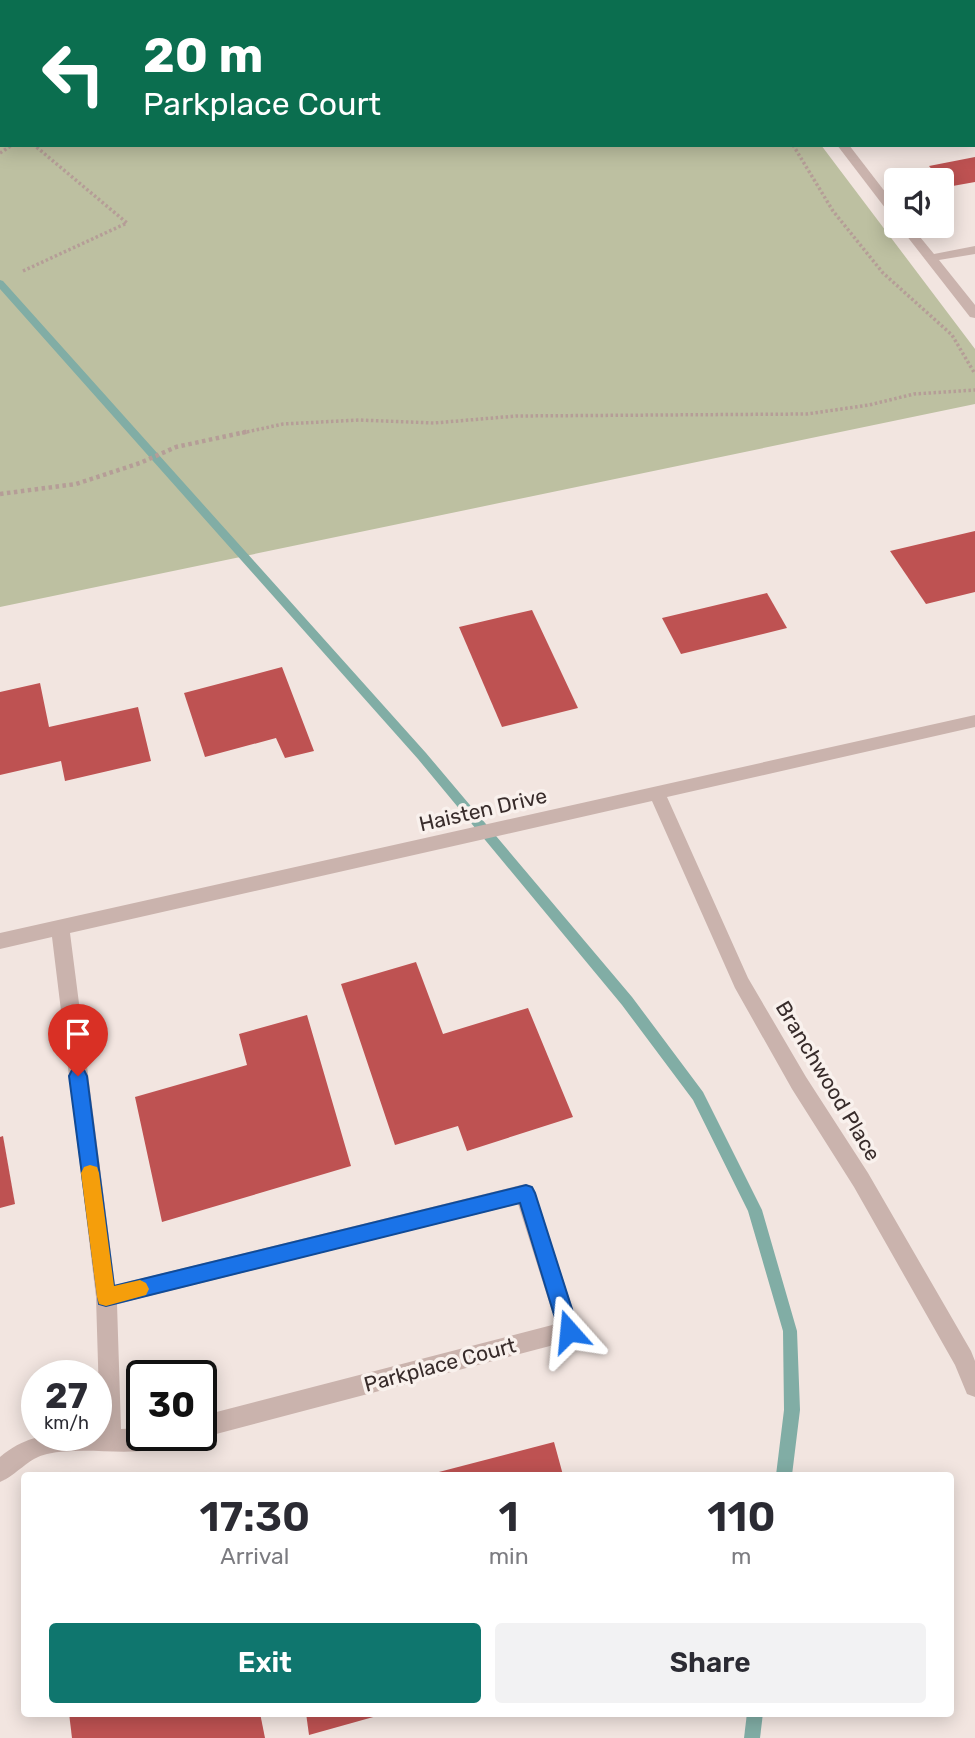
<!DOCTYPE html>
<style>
body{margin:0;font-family:Rubik,sans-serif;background:#f2f2f3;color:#2b2b33;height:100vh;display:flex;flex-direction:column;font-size:26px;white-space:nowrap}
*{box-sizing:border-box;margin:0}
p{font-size:23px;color:#7c7c81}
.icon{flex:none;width:38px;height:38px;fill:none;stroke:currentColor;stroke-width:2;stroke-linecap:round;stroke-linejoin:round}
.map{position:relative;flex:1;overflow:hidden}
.details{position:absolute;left:21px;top:1472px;width:933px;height:245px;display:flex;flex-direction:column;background:#fff;border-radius:7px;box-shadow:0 4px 18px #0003}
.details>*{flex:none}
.hud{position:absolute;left:0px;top:0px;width:976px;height:147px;box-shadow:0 4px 18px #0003;background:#0b6e4f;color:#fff;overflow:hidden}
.buttons{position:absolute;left:884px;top:168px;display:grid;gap:14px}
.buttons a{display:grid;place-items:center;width:70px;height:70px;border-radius:7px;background:#fff;box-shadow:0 4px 18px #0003;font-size:35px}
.speed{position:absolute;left:21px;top:1360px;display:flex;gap:14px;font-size:35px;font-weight:700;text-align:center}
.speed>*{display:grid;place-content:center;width:91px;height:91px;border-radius:50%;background:#fff;box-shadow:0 4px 18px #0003;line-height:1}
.speed small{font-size:18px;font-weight:400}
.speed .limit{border:4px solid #111;border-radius:10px;background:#fff;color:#111}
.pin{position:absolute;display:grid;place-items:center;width:60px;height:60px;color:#fff;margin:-72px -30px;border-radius:50% 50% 50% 0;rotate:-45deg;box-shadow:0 0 7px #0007}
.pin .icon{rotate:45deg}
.me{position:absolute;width:77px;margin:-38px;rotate:342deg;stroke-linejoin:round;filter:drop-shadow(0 0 5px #0008)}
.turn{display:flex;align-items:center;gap:24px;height:147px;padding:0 28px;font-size:32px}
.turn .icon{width:91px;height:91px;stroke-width:2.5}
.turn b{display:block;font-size:49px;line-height:60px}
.eta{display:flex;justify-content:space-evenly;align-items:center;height:119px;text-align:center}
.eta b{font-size:42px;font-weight:600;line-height:49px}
.primary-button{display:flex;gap:14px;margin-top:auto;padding:14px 28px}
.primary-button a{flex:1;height:80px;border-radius:7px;background:#0f766e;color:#fff;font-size:28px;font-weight:600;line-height:80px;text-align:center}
.primary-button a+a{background:#f2f2f3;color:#2b2b33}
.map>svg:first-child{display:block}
.green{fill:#bdc0a1}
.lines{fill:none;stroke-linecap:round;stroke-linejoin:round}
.stream{fill:#81ada5;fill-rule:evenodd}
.building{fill:#be5252}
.path-far1{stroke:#b59d97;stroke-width:3.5;stroke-dasharray:2.5 2.5;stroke-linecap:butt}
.path{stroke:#b59d97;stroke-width:4.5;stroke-dasharray:3.5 3.5;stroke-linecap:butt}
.street{fill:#cab3ad;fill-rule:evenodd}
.route{fill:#1a73e8;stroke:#114b97;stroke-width:2}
.slow{fill:#f59e0b}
.labels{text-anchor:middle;stroke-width:7;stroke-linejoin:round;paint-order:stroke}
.street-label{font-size:21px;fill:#382c2b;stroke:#f9f1ed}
</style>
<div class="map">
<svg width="975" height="1738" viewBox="0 0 975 1738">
<rect width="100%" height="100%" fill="#f2e5e0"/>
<g class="green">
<polygon points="111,0 710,0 712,2 98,2"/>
<polygon points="0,16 2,145 821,145 975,349 975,404 0,607"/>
</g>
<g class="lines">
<g class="stream">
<polygon points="0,280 3,281 426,753 632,997 703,1092 762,1210 797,1331 800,1410 792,1475 776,1475 784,1410 783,1331 748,1211 693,1100 622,1005 418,759 0,289"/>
<polygon points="747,1713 763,1713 760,1738 744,1738"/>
</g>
</g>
<g class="building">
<polygon points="975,157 975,182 947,187 929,166"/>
<polygon points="975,531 975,592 926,604 890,551"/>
<polygon points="767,593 787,628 681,654 662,618"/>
<polygon points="532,610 578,708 502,727 459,627"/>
<polygon points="282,667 314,751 285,758 276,738 205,757 184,693"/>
<polygon points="40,683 49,727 138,707 151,761 65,781 61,761 0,775 0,692"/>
<polygon points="416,962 443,1034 528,1008 573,1117 467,1151 458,1126 395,1145 341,984"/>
<polygon points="307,1015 351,1166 162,1222 135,1097 247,1065 239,1034"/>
<polygon points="3,1136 15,1204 0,1208 0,1137"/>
<polygon points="554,1442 563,1475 436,1475 435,1473"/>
<polygon points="69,1713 260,1713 265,1738 72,1738"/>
<polygon points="306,1713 384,1713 384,1714 309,1735"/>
</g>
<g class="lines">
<g class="path-far1">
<polyline points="343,2 348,0"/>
<polyline points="793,145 833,211 883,273 952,335 975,374"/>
<polyline points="0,153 12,145"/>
<polyline points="23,271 127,223 34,145"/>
<polyline points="242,433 283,424 359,420 434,423 516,416 807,414 869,405 914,394 975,390"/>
</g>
<polyline class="path" points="0,494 76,484 140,463 176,447 250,431"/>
<g class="street">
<polygon points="738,0 759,0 737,2"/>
<polygon points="837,145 849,145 896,206 896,218 892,217"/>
<polygon points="899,226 911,226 934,254 975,246 975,254 939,260 975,305 975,318 970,317"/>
<path d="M975,715V727L667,797L748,978L806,1077L868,1173L971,1351L975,1361V1397L967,1394L955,1365L854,1187L792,1089L735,988L652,801L70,933L115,1285L525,1184L532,1186L535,1193L580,1331L576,1338L569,1341L201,1438L194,1435H201V1416L556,1324L518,1204L117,1304L121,1429L142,1428V1435H182L179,1443C137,1460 90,1445 47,1454C28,1458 17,1475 0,1482V1457C32,1430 57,1435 96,1435V1430H100L96,1297L52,937L0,949V933Z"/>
</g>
</g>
<polygon class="route" points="78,1068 84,1070 87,1076 114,1286 526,1185 532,1187 535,1193 579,1331 576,1338 569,1340 562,1338 559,1331 520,1203 106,1306 99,1304 69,1076 72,1070"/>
<polygon class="slow" points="90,1165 97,1167 99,1173 114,1286 140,1280 146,1283 149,1289 146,1295 106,1306 99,1304 97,1297 81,1173 84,1167"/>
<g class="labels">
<g class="street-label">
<text transform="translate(483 810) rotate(-13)" y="7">Haisten Drive</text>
<text transform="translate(828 1081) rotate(59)" y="7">Branchwood Place</text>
<text transform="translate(440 1365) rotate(-15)" y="7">Parkplace Court</text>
</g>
</g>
</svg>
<div class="buttons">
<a><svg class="icon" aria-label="sound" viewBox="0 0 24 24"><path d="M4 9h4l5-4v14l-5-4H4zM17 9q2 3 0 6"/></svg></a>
</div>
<div class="speed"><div>27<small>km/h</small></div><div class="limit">30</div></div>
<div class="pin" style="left:78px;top:1076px;background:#d93025"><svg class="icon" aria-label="arrive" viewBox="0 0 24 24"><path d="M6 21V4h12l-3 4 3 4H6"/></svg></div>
<svg class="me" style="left:569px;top:1331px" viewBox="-20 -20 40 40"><path d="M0-17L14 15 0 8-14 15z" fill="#1a73e8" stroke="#fff" stroke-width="4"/></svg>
<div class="hud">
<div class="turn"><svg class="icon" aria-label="left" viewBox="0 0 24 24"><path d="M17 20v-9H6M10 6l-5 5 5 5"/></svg><div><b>20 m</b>Parkplace Court</div></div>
</div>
<section class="details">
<div class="eta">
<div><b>17:30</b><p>Arrival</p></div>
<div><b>1</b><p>min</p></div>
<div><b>110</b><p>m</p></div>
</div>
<div class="primary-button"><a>Exit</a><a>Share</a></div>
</section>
</div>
